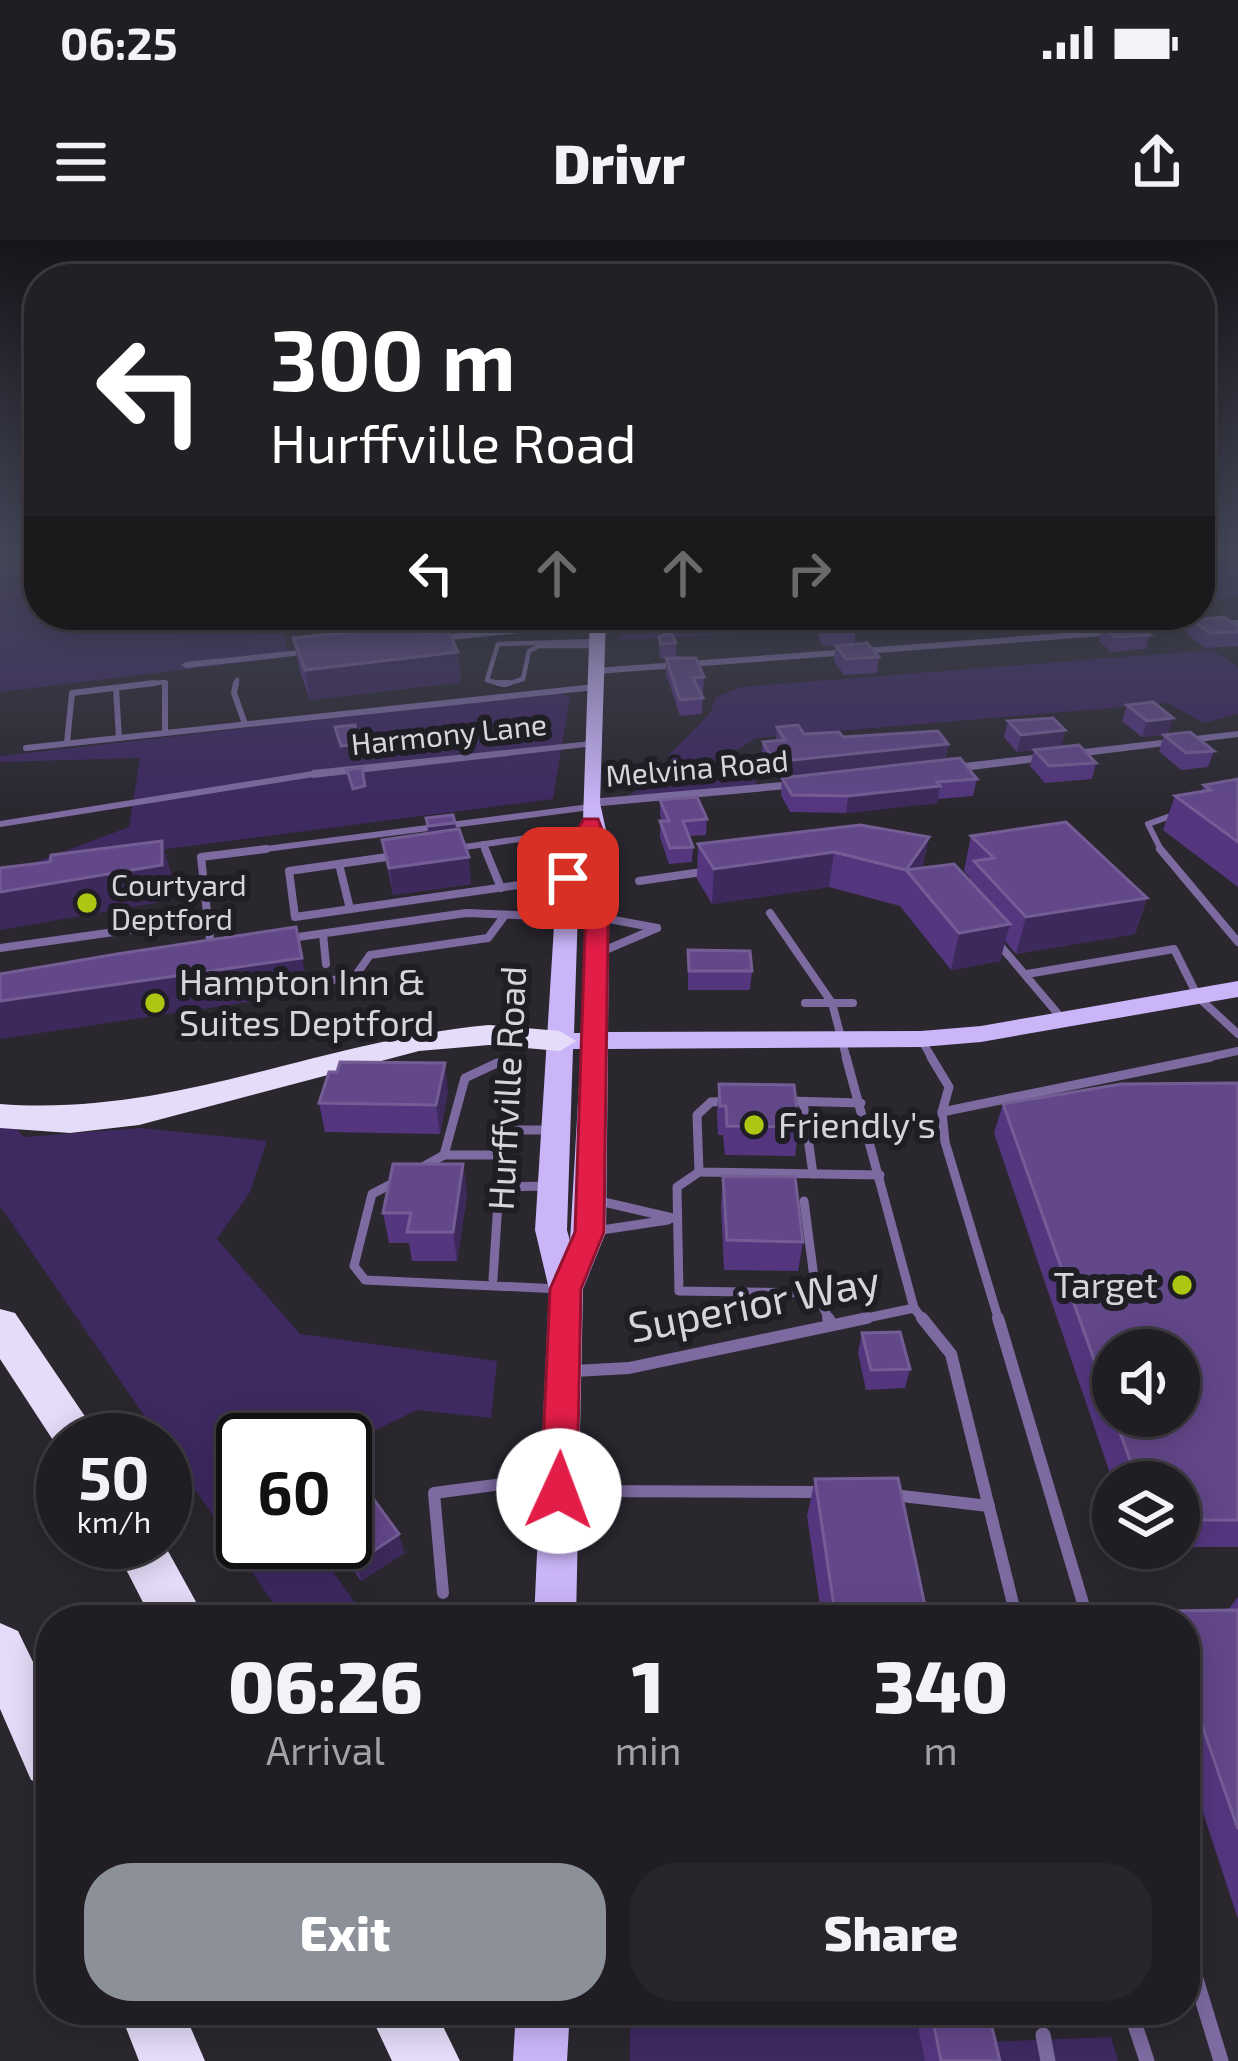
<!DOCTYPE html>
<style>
body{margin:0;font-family:"Exo 2",sans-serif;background:#28262b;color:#f1f3f6;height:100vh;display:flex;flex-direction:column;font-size:45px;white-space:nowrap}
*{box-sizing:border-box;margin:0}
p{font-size:39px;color:#a2a2a6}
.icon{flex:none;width:66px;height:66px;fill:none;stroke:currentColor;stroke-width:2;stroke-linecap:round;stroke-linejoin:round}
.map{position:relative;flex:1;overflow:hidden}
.drawer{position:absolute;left:36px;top:1365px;width:1164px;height:420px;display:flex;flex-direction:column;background:#201d23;border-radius:48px;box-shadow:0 6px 30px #0003,0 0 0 3px #3d3b41}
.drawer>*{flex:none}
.banner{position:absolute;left:24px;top:24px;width:1191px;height:366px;border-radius:48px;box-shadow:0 6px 30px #0003,0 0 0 3px #3d3b41;background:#202124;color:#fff;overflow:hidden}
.buttons{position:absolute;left:1092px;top:1089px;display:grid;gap:24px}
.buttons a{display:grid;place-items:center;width:108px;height:108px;border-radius:50%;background:#201d23;box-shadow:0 6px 30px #0003,0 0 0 3px #3d3b41;font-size:60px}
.speed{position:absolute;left:36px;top:1173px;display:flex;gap:24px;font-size:60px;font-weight:700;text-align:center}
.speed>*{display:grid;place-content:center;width:156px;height:156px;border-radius:50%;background:#201d23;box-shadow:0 6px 30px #0003,0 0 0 3px #3d3b41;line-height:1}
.speed small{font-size:30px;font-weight:400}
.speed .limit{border:6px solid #111;border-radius:18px;background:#fff;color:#111}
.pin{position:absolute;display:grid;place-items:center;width:102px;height:102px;color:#fff;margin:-51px;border-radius:24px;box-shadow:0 6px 18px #0006}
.me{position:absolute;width:132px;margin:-66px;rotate:2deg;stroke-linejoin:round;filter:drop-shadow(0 0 9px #0008)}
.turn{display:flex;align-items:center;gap:42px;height:252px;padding:0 48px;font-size:54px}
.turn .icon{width:156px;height:156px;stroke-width:2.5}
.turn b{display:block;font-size:84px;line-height:102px}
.lanes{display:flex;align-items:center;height:114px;padding:0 48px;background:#0003;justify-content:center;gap:60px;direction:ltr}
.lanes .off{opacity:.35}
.eta{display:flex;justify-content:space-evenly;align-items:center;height:204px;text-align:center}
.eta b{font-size:72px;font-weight:800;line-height:84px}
.cta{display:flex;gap:24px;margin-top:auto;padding:24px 48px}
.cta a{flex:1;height:138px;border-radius:48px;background:#8c9099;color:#fff;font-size:48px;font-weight:800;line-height:138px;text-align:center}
.cta a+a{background:#28262b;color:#f1f3f6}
.status{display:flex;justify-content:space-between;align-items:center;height:84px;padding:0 60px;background:#201d23;direction:ltr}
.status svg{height:33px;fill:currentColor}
header{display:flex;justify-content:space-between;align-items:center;height:156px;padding:0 48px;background:#201d23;font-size:54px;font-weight:800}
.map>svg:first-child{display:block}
.green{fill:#3e2961}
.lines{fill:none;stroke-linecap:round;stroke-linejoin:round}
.lane-far5{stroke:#7c6aa0;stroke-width:4.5}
.lane-far4{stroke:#7c6aa0;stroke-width:6}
.lane-far3{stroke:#7c6aa0;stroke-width:8}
.lane-far2{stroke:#7c6aa0;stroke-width:9}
.lane-far1{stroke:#7c6aa0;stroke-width:12}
.lane{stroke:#7c6aa0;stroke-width:15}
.street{fill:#7c6aa0;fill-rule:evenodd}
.primary{fill:#cbb5f9;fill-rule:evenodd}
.highway{fill:#e4dcf8;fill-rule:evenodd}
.wall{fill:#54367f;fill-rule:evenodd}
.shaded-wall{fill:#3d295b}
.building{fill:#624789;stroke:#745d95;stroke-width:3}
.route{fill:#e11d48;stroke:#92132f;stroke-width:3}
.poi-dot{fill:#acc612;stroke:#201e25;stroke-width:4.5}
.labels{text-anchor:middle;stroke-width:12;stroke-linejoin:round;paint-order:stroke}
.far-street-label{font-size:30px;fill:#d6d5da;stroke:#201e25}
.far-poi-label{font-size:30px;fill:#d6d5da;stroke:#201e25;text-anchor:start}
.poi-label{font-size:36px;fill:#d6d5da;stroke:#201e25;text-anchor:start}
.street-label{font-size:36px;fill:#d6d5da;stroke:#201e25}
.near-street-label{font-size:42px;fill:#d6d5da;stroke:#201e25}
</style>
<div class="status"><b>06:25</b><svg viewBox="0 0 49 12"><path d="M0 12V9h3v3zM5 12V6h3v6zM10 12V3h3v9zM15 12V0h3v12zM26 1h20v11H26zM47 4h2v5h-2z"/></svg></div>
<header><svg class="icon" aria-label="menu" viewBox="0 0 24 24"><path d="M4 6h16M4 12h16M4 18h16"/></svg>Drivr<svg class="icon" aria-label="share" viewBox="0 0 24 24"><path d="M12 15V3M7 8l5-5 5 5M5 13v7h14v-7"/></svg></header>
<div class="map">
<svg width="1238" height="1821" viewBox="0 0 1238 1821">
<rect width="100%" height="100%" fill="#2a272f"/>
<g class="green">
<polygon points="0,313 39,313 39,375 283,375 287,417 0,452"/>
<polygon points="1238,317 1238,357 1200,360 1200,320"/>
<polygon points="619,375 1004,375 620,401"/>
<polygon points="1212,410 1238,427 1238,474 1204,483 1168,463 756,498 736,511 760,549 629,555 669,532 668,516 710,473 716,457 741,447"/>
<polygon points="557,453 570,457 553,559 20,628 129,587 140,518 0,522 0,516"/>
<polygon points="0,871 24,897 141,888 267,901 250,952 217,999 300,1094 497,1121 491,1178 417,1170 345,1205 345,1200 243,1200 243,1302 312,1302 367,1380 285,1380 0,966"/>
<polygon points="630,1770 920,1770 932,1804 1111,1797 1118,1821 630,1821"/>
</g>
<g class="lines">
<g class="lane-far5">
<polyline points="597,406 539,406 529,411 523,439 504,445 487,440 498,404 598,401"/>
<polyline points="129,446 165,442 165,446"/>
<polyline points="236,446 237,440"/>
</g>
<g class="lane-far4">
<polyline points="165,443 165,492"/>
<polyline points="236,443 234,453 245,484"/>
<polyline points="498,443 509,443"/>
<polyline points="116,448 119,498"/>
<polyline points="67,503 72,453 154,443"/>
<polyline points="26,508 595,447"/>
<polyline points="0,584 313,534"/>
<polyline points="483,604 486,612"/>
<polyline points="458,608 540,596 582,597"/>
<polyline points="243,612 590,567"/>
<polyline points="1162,612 1148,584 1179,573"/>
</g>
<g class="lane-far3">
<polyline points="485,609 501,648"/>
<polyline points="1160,609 1238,702"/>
<polyline points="394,616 289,631 295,677 568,638"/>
<polyline points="339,624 350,669"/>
<polyline points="639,641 709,631"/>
<polyline points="770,673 832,763"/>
<polyline points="598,677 657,688"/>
<polyline points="323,694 326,724"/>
<polyline points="291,698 466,673 566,677"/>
<polyline points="998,703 1064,781"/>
<polyline points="0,708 207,679"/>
<polyline points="211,709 201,617 266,609"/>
<polyline points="603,711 657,688"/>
<polyline points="1027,734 1174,709 1198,757 1238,794"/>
<polyline points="329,740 353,739 370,715 488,698 505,675"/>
<polyline points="805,763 832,763"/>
<polyline points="921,799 933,820"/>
<polyline points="847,820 832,763 853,763"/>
<polyline points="1196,820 1238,811"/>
</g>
<g class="lane-far2">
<polyline points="846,817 914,1068"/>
<polyline points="931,817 949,847 942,872 945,902 999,1081"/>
<polyline points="730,861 711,862 697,875 699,932 880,935"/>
<polyline points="789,861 861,863"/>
<polyline points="803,862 813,934"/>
<polyline points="942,872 1211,817"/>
<polyline points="505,890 548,890"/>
<polyline points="444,915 465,838 497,823 507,825 493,1039"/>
<polyline points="419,929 444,915 503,915"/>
<polyline points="699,932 677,947 679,1051 816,1053 804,961"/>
<polyline points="399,940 372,954 354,1026 365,1040 560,1049"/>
<polyline points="500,947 549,946"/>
<polyline points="595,960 677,979"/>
<polyline points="595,991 668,980"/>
<polyline points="816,1053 830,1081"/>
<polyline points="853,1081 914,1068 924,1081"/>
</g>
<g class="lane-far1">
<polyline points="828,1078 832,1085"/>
<polyline points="922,1078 951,1114 1017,1380"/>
<polyline points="998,1078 1088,1380"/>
<polyline points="574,1131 629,1128 867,1078"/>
<polyline points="569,1251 822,1252"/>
<polyline points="893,1255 989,1266"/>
<polyline points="443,1353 434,1253 548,1238"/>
</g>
<g class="lane">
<polyline points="1185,1703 1221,1821"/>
<polyline points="1130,1770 1147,1821"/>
<polyline points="1043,1795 1048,1821"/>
</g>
<g class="street">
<polygon points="598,380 601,381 601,385 430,402 425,399 430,396"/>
<polygon points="1238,380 1238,386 596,434 591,431 596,428"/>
<polygon points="319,408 322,409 322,413 186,428 181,425 186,422"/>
<polygon points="1238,491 1238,497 947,533 941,529 947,525"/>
<polygon points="591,501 597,504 595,506 313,538 307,534 313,530"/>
<polygon points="806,540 810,541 810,547 590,567 584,563 590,559"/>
</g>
<g class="primary">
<path d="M590,375H606L600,563L610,608L608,792L921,791L981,786L1238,741V757L981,802L921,807L608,809L606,992L583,1049L576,1380H534L549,1049L535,990L557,638L565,608L583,580ZM588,606L581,793H574L579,638ZM573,809H581L570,1001L567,990Z"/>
<polygon points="516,1770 570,1770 567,1821 513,1821"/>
</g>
<g class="highway">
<path d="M489,785L560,791L576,801L560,811L489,805L419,811L139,885L70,893L0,888V864C176,877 316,801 489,785Z"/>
<polygon points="0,1069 15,1073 101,1200 63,1200 62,1214 0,1119"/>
<polygon points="112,1302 163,1302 206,1380 152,1380"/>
<polygon points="0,1383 18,1391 51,1459 51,1548 31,1540 0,1469"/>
<polygon points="119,1770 183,1770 205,1821 139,1821"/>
<polygon points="368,1770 435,1770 460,1821 392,1821"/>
</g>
</g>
<g class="wall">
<polygon points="1071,375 1116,375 1113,385 1082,387 1071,378"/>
<polygon points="1161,375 1200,375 1199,378 1168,381"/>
<polygon points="1191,380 1238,387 1238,406 1205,408 1187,394"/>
<polygon points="820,385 856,389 854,404 824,406 819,400"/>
<polygon points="1102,386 1150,395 1145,409 1111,412 1099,401"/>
<polygon points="425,393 458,412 461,442 310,460 299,428 293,398"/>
<polygon points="659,397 676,403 676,418 704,437 703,453 700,453 703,458 702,474 680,476 666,433 666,418 661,419 659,412"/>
<polygon points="836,406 879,417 877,433 844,435 834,421"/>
<polygon points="1127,465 1168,494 1214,511 1208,527 1181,530 1159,511 1164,495 1142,497 1122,481"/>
<polygon points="1008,481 1065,490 1061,507 1096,523 1092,539 1045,543 1030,526 1034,510 1017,512 1004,497"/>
<polygon points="777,487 804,494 948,504 945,520 772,538 761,517 763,502 776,501"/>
<polygon points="782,538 977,539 973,556 938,559 937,563 846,573 790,572 781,555"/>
<polygon points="1238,539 1238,647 1163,590 1175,556 1201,552 1204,545"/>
<polygon points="660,560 707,579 706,595 689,596 693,607 692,622 669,624 660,597 660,581 662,581 660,575"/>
<polygon points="426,578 455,583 471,644 393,655 382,600 428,593"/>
<polygon points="860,585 923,628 969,641 970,638 964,631 971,596 1147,658 1135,694 1016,714 1005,701 1000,721 951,730 900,666 829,647 712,664 697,639 698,604"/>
<polygon points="688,710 752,731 750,750 688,750"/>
<path d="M1238,843V1307H1179V1242H1113L994,893L1003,864ZM1113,1110L1179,1176H1113Z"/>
<polygon points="719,844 799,887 795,916 725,915 723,895 718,895 717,873"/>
<polygon points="448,852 440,894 325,892 319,863"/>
<polygon points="463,924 467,954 457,1021 412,1021 409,1003 389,1003 383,973"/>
<polygon points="723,936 803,1002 798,1031 724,1030 721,965"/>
<polygon points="862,1093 910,1129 905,1148 866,1150 858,1113"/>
<polygon points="815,1239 928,1380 822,1380 807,1276"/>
<polygon points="399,1294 404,1313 361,1341 335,1302"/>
<polygon points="1238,1357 1238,1679 1185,1518 1185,1380 1156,1380 1162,1371 1228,1370"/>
<polygon points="921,1770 999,1770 989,1771 1000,1821 925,1821 916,1777"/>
</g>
<g class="shaded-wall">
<polygon points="248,375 252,405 184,411 179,389"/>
<polygon points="458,412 461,442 310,460 305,430"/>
<polygon points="1173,478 1168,494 1142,497 1147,481"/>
<polygon points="1065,490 1061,507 1017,512 1021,495"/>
<polygon points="358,504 361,520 344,522 341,506"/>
<polygon points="948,504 945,520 772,538 774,522"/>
<polygon points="365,546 366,555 354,557 353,549"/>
<polygon points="940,546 937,563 846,573 848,556"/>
<polygon points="455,583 457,600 430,603 428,586"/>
<polygon points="929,597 922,632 906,630"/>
<polygon points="162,601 172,636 173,660 0,690 0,652"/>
<polygon points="834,612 829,647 712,664 714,629"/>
<polygon points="469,617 471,644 393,655 389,628"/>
<polygon points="1147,658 1135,694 1016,714 1026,677"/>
<polygon points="1010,684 1000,721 951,730 959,693"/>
<polygon points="296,687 309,753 0,799 0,761"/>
<polygon points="445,823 448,852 440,894 436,865"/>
<polygon points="463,924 467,954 457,1021 453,992"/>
<polygon points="399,1294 404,1313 361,1341 356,1323"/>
</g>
<g class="building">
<polygon points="179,375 246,375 247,383 179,389"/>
<polygon points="1224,377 1238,387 1238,392 1210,393 1191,380"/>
<polygon points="850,383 856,389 825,392 820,385"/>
<polygon points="1135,384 1150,395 1115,397 1102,386"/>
<polygon points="420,385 425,393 448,390 458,412 305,430 293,398"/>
<polygon points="671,392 676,403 661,404 659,397"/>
<polygon points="867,403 879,417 846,419 836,406"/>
<polygon points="666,418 696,418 704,437 693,438 703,458 680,460"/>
<polygon points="1153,462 1173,478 1147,481 1127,465"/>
<polygon points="1053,478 1065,490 1021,495 1008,481"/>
<polygon points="355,485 358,504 341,506 335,487"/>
<polygon points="798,485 804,494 839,492 843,497 938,491 948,504 774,522 763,502 785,500 777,487"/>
<polygon points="1190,492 1214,511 1186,513 1164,495"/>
<polygon points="1079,505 1096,523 1049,526 1034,510"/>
<polygon points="960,518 977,539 937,542 940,546 848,556 792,555 782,538"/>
<polygon points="362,528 365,546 353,549 347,530"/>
<polygon points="1238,539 1238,602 1175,556 1211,550 1204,545"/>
<polygon points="697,557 707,579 683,581 693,607 670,608 660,581 669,581 660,560"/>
<polygon points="453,575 455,583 428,586 426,578"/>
<polygon points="1066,582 1147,658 1026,677 974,621 994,618 971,596"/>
<polygon points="860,585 929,597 906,630 834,612 714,629 698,604"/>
<polygon points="459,589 469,617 389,628 382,600"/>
<polygon points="162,601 162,625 0,652 0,628 50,622 51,615"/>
<polygon points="954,624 1010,684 959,693 906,630"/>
<polygon points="296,687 302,718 0,761 0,734 117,714"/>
<polygon points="688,710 750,711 752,731 689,731"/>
<polygon points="340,822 445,823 436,865 319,863 329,832 337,832"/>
<polygon points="1238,843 1238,1280 1179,1280 1179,1242 1138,1242 1114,1176 1179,1176 1179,1110 1113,1110 1113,1173 1003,864 1121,844"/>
<polygon points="719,844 794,845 799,887 727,886 726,866 720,866"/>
<polygon points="393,924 463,924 453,992 407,992 411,973 383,973"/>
<polygon points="723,936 795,937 803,1002 727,1000"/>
<polygon points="900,1092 910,1129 871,1130 862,1093"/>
<polygon points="898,1238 928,1380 836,1380 815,1239"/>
<polygon points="364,1246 399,1294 356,1323 342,1302 345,1302 345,1258"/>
<polygon points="1238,1370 1238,1589 1185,1436 1185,1380 1166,1380 1162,1371"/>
<polygon points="931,1770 988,1770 1000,1821 941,1821"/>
</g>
<linearGradient id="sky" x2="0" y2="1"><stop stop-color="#17151a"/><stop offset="0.55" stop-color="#444758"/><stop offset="1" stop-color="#444758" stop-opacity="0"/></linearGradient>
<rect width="1238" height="568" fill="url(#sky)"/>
<polygon class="route" points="584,579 598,579 609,608 604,992 581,1049 577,1251 572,1262 559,1267 546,1262 541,1251 550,1049 575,992 588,603 575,642 558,638 565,608"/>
<g class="poi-dot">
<circle cx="87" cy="663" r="12"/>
<circle cx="155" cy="763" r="12"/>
<circle cx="754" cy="885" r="12"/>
<circle cx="1182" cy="1045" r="12"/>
</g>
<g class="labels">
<g class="far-street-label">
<text transform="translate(449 495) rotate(-6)" y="10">Harmony Lane</text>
<text transform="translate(697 529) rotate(-5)" y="10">Melvina Road</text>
</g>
<g class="far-poi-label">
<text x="111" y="656">Courtyard<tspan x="111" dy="34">Deptford</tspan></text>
</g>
<g class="poi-label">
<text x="179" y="755">Hampton Inn &amp;<tspan x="179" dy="41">Suites Deptford</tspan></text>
<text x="778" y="898">Friendly's</text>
<text x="1158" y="1058" text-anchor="end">Target</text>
</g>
<g class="street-label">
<text transform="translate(507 848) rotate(-87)" y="13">Hurffville Road</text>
</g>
<g class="near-street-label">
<text transform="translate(754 1064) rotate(-11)" y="15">Superior Way</text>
</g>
</g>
</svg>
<div class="buttons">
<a><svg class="icon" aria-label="sound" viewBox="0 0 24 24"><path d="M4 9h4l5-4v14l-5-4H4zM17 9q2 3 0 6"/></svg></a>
<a><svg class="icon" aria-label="layers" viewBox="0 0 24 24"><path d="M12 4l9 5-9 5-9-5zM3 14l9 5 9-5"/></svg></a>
</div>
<div class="speed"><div>50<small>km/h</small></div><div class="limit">60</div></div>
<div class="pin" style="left:568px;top:638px;background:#d93025"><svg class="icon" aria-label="arrive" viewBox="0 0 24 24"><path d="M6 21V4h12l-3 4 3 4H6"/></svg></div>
<svg class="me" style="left:559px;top:1251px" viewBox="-20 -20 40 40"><circle r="19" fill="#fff"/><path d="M0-13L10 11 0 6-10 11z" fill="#e11d48"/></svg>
<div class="banner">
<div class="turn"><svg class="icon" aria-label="left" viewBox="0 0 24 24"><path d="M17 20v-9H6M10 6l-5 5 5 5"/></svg><div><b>300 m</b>Hurffville Road</div></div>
<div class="lanes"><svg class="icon" aria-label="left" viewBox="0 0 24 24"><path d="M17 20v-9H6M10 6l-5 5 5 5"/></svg><svg class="icon off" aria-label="ahead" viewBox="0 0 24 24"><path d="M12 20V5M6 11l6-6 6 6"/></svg><svg class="icon off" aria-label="ahead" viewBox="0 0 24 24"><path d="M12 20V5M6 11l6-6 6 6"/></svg><svg class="icon off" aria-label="right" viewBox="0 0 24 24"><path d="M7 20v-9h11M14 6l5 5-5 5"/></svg></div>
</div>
<section class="drawer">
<div class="eta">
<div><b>06:26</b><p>Arrival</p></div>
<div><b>1</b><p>min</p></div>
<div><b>340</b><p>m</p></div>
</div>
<div class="cta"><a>Exit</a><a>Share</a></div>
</section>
</div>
